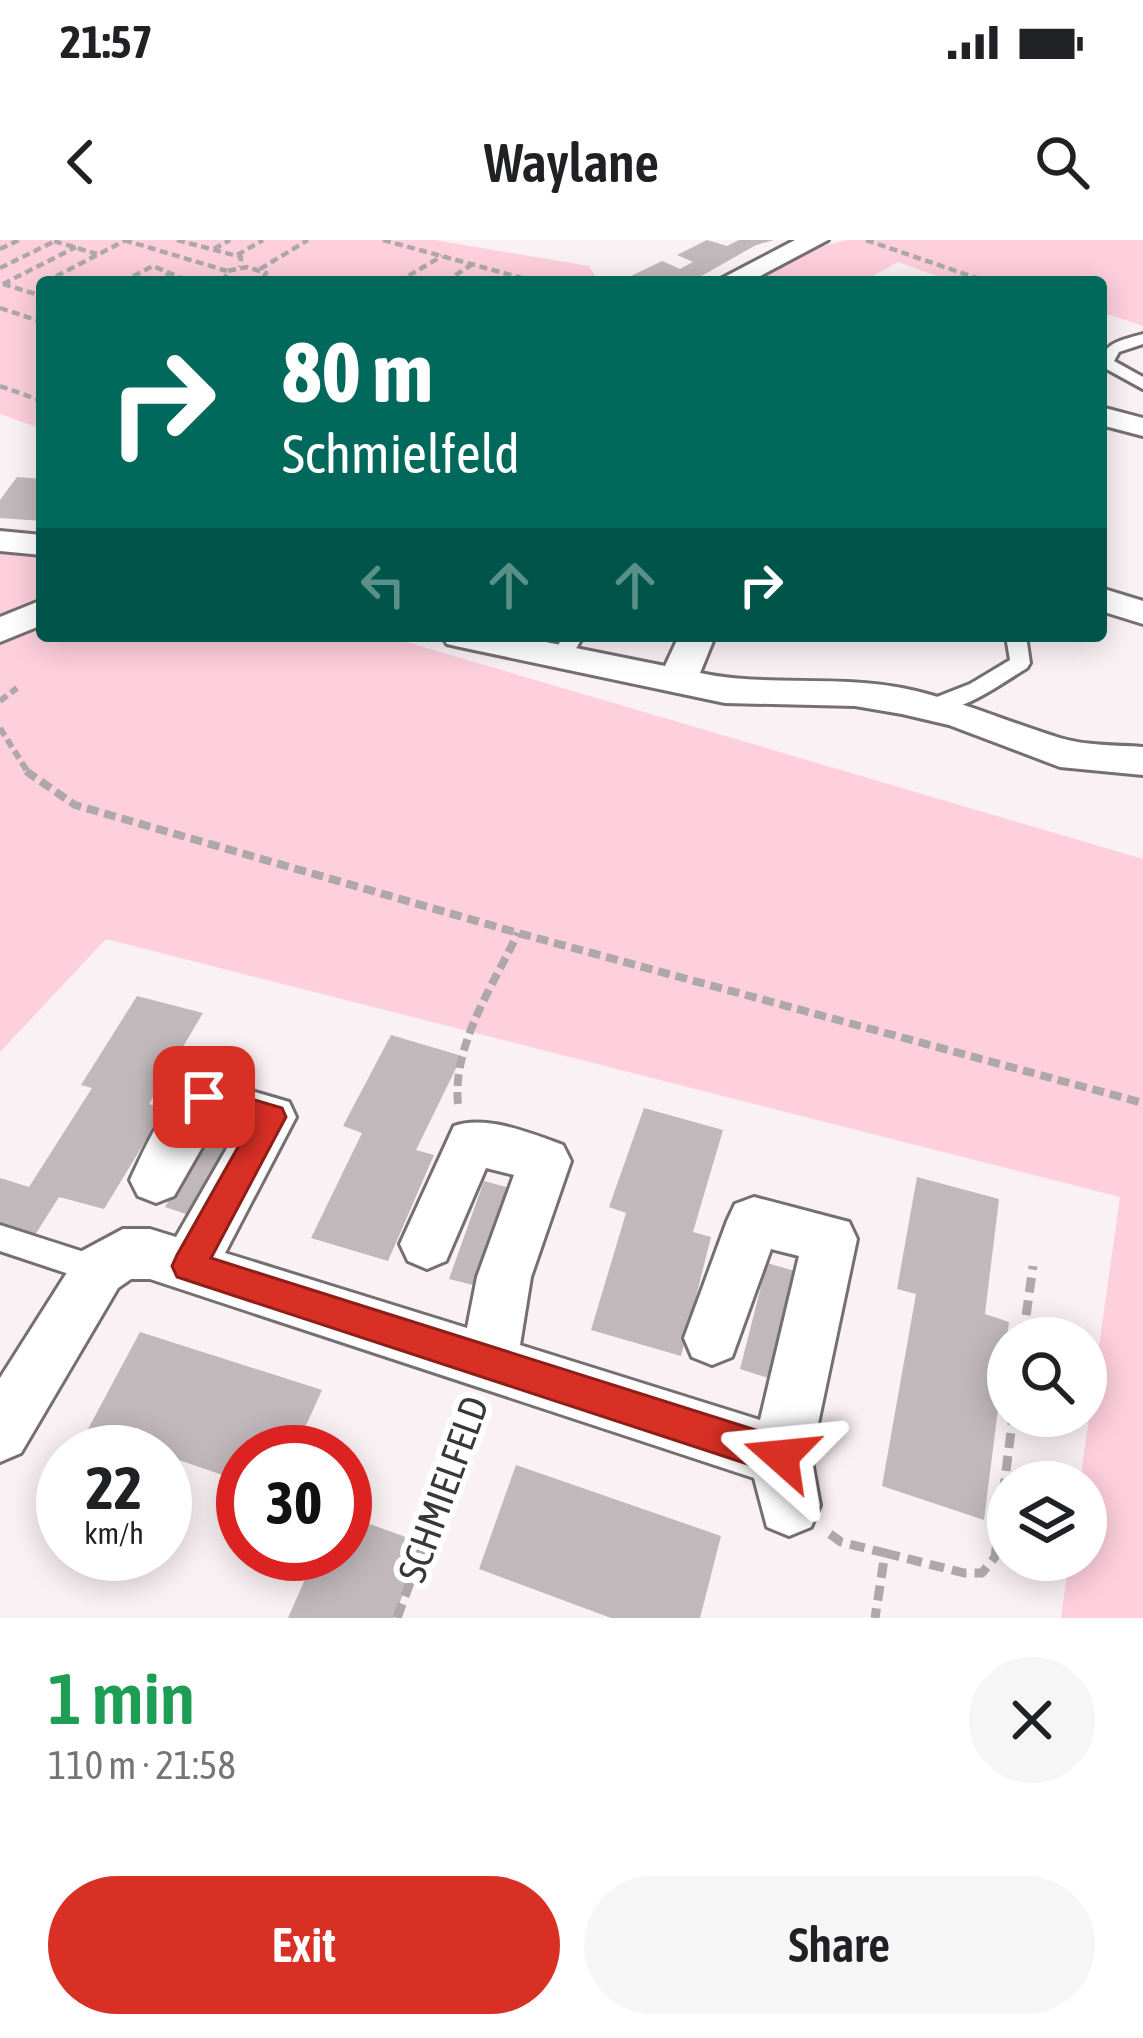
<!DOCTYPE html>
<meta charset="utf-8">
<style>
body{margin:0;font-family:"Asap Condensed",sans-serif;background:#f6f6f6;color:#202124;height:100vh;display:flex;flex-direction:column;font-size:45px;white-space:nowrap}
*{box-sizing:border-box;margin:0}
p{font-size:39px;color:#757577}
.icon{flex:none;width:66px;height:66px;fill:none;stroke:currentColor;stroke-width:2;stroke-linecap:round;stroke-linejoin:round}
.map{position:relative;height:1378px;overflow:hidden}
.details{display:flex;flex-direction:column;background:#fff;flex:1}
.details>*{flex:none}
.guide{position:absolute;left:36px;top:36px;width:1071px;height:366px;border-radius:12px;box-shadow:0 6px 30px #0003;background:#00695c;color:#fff;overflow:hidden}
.fabs{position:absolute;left:987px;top:1077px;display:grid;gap:24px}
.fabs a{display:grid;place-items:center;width:120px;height:120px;border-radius:50%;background:#fff;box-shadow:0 6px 30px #0003;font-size:60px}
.speed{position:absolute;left:36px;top:1185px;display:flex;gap:24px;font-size:60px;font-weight:700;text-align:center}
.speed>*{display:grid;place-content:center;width:156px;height:156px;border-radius:50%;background:#fff;box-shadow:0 6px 30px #0003;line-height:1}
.speed small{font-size:30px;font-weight:400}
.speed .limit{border:18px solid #d22;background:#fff;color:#111}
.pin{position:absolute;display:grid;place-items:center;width:102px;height:102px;color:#fff;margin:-51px;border-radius:24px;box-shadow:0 6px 18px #0006}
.me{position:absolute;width:132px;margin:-66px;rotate:288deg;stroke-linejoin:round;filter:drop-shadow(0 0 9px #0008)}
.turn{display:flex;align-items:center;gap:42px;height:252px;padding:0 48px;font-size:54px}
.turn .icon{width:156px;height:156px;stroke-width:2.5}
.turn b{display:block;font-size:84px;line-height:102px}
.lanes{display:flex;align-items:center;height:114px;padding:0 48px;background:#0003;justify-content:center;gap:60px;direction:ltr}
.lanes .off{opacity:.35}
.round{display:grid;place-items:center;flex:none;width:126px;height:126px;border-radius:63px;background:#f6f6f6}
.overview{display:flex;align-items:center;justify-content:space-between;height:204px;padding:0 48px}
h1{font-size:72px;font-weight:600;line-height:90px;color:#1e9e55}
.cta{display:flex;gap:24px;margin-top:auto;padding:24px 48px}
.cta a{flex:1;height:138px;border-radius:72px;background:#d93025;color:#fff;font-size:48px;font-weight:600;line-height:138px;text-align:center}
.cta a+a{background:#f6f6f6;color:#202124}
.status{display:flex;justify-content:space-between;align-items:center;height:84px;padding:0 60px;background:#fff;direction:ltr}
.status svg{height:33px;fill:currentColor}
header{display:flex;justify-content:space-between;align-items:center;height:156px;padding:0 48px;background:#fff;font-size:54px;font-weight:600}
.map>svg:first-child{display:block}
.green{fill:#fecfdd}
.building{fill:#c0b8ba}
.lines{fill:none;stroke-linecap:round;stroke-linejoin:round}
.service-casing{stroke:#766f71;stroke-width:6}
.minor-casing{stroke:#766f71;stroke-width:6}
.path-far3{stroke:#aea8aa;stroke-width:4.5;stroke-dasharray:8 4.5;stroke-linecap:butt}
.path-far2{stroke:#aea8aa;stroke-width:6;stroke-dasharray:9 4.5;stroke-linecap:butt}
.path-far1{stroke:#aea8aa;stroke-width:8;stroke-dasharray:12 6;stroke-linecap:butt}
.path{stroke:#aea8aa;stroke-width:9;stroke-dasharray:15 8;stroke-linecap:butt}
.service{fill:#fff;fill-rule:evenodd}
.minor{fill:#fff;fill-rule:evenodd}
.route{fill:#d93025;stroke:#8d1f18;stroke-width:3}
.labels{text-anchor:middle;stroke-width:12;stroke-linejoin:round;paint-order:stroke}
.near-street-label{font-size:39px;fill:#3a3737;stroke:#fff}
</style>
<div class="status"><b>21:57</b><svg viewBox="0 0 49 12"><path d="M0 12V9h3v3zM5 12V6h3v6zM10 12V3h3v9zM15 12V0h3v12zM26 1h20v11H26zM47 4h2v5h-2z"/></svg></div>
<header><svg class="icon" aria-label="back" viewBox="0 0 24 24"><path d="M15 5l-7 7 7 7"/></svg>Waylane<svg class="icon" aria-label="search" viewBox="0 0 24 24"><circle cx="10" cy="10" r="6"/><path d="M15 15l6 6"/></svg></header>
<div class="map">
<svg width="1143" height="1378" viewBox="0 0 1143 1378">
<rect width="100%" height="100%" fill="#faf1f4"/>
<g class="green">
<polygon points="0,0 435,0 589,26 599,42 42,42 42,189 0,174"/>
<polygon points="847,0 1143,0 1143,86 1101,72 1101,42 953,42 898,22 862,42 741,42 804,11"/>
<polygon points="0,314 42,316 42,367 0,388"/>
<polygon points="42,381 42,396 386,396 1143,619 1143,1378 1061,1378 1069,1320 1086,1320 1086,1242 1080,1242 1120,957 106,699 0,812 0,401"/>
</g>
<g class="building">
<polygon points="707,0 727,6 739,0 774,0 756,5 691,42 627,38 662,21 680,29 693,22 677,15"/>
<polygon points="17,237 41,239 42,281 0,278 0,260"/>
<polygon points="137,756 203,773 149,864 165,869 104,969 59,957 35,995 0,983 0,938 29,947 92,848 81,845"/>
<polygon points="391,795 462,816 416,910 434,915 388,1021 311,998 362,893 343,886"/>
<polygon points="644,868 723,890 693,992 711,997 681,1116 591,1090 626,973 609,967"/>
<polygon points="214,885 249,895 201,979 165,967"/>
<polygon points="917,937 999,959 985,1074 1009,1082 984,1280 882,1246 916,1054 897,1049"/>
<polygon points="484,941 518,950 485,1048 449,1039"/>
<polygon points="767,1023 809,1035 784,1143 740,1129"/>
<polygon points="140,1092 322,1150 294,1212 243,1212 243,1242 88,1189"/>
<polygon points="516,1225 721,1296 700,1378 611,1378 479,1329"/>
<polygon points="345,1275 422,1303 394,1378 288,1378 316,1314 345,1314"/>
</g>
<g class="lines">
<g class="service-casing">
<g id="service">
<path d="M1143,94V104L1119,112L1114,121L1143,137V149L1101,126C1101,102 1123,100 1143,94Z"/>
<polygon points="563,396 583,396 568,423 561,425 551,419"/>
<path d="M1006,396H1026L1030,423L1027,428C999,445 958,476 924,472L921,467L924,462L970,444L1010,420Z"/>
<polygon points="0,985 109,1020 114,1030 109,1040 99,1044 0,1011"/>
</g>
</g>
<g class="minor-casing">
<g id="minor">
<polygon points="795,0 828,0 749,42 715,42"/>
<polygon points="1101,167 1143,178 1143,196 1101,185"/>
<polygon points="0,291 42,295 42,315 0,311"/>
<polygon points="1101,348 1143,361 1143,384 1101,371"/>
<polygon points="42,360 42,385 0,402 0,377"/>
<path d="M442,396H516L665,426L679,396H715L700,433C766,447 835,435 902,448C957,459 1007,482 1060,498C1086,506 1117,505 1143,507V535L1060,527L949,485L902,474L855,466L725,463L460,407L447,404Z"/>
<path d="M204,837L289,862L296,877L225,1013L467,1088L477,1037L514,935L486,928L446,1021L427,1029L408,1021L400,1004L454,886C486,875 531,893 563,905L571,921L531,1037L520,1105L760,1180L799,1016L771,1009L732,1117L712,1125L692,1117L684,1098L727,981L735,964L754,957L849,982L857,999L811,1217L820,1265L811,1287L789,1296L767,1287L754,1238L150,1039H131L118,1048L21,1213L0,1222V1138L80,1012L123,989H150L176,997L238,889L216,883L174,956L156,963L138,956L130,940C145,908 170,849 204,837Z"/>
</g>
</g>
<g class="path-far3">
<polyline points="124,0 227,31"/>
<polyline points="177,0 241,17 240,27"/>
<polyline points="383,0 522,38 584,42"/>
<polyline points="866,0 988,42"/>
<polyline points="54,1 97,14"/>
<polyline points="0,9 19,0"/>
<polyline points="214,9 230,0"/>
<polyline points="237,15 263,0"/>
<polyline points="0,28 55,1"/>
<polyline points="260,29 308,0"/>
<polyline points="193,40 223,41"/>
<polyline points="45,42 126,0"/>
<polyline points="122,42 153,26 190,42"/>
<polyline points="155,42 171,33"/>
<polyline points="224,42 227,31 247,27 266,33 261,42"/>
<polyline points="398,42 442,16"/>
<polyline points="445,42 471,25"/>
<polyline points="3,44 76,7"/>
<polyline points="3,44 42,56"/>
<polyline points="0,68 42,82"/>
<polyline points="0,146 42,161"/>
</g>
<g class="path-far2">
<polyline points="0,461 17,448"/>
<polyline points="0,488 29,534"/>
</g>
<g class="path-far1">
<polyline points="26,531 75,565 518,693 1143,863"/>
<path d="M458,864C452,805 494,744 518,693"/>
</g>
<g class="path">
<polyline points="1023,1098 1033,1026"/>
<polyline points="830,1294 841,1302 885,1313 875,1378"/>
<polyline points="885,1313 964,1333 982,1333 995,1317 1013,1176"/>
<polyline points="397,1378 476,1162"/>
</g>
<use href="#service" class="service"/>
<use href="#minor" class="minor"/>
</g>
<polygon class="route" points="204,845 282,868 286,877 211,1018 781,1198 793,1204 799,1216 793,1229 781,1235 177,1037 172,1026 177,1015 251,884 194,866 189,857 194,848"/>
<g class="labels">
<g class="near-street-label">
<text transform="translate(443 1249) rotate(-70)" y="14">SCHMIELFELD</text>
</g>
</g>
</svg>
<div class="fabs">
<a><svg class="icon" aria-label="search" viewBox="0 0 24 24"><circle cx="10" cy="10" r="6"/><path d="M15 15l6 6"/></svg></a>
<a><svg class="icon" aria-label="layers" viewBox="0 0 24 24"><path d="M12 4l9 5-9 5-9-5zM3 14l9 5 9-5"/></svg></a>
</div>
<div class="speed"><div>22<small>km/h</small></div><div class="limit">30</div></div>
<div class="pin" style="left:204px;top:857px;background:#d93025"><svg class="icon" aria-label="arrive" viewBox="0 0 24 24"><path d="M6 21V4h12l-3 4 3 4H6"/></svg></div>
<svg class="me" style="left:781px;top:1216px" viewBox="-20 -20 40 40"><path d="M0-17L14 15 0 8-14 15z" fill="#d93025" stroke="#fff" stroke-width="4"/></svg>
<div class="guide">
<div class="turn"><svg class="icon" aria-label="right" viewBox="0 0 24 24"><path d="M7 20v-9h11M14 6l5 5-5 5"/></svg><div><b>80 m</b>Schmielfeld</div></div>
<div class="lanes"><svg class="icon off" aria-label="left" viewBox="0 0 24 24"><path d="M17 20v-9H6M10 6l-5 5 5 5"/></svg><svg class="icon off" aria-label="ahead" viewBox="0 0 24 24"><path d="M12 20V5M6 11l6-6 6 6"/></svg><svg class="icon off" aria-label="ahead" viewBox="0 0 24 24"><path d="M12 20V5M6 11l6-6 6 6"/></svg><svg class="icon" aria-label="right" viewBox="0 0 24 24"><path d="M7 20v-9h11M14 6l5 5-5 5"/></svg></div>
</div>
</div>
<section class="details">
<div class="overview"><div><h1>1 min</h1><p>110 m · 21:58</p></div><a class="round"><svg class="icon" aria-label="close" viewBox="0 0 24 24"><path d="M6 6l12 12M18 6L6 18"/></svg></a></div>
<div class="cta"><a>Exit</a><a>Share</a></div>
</section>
